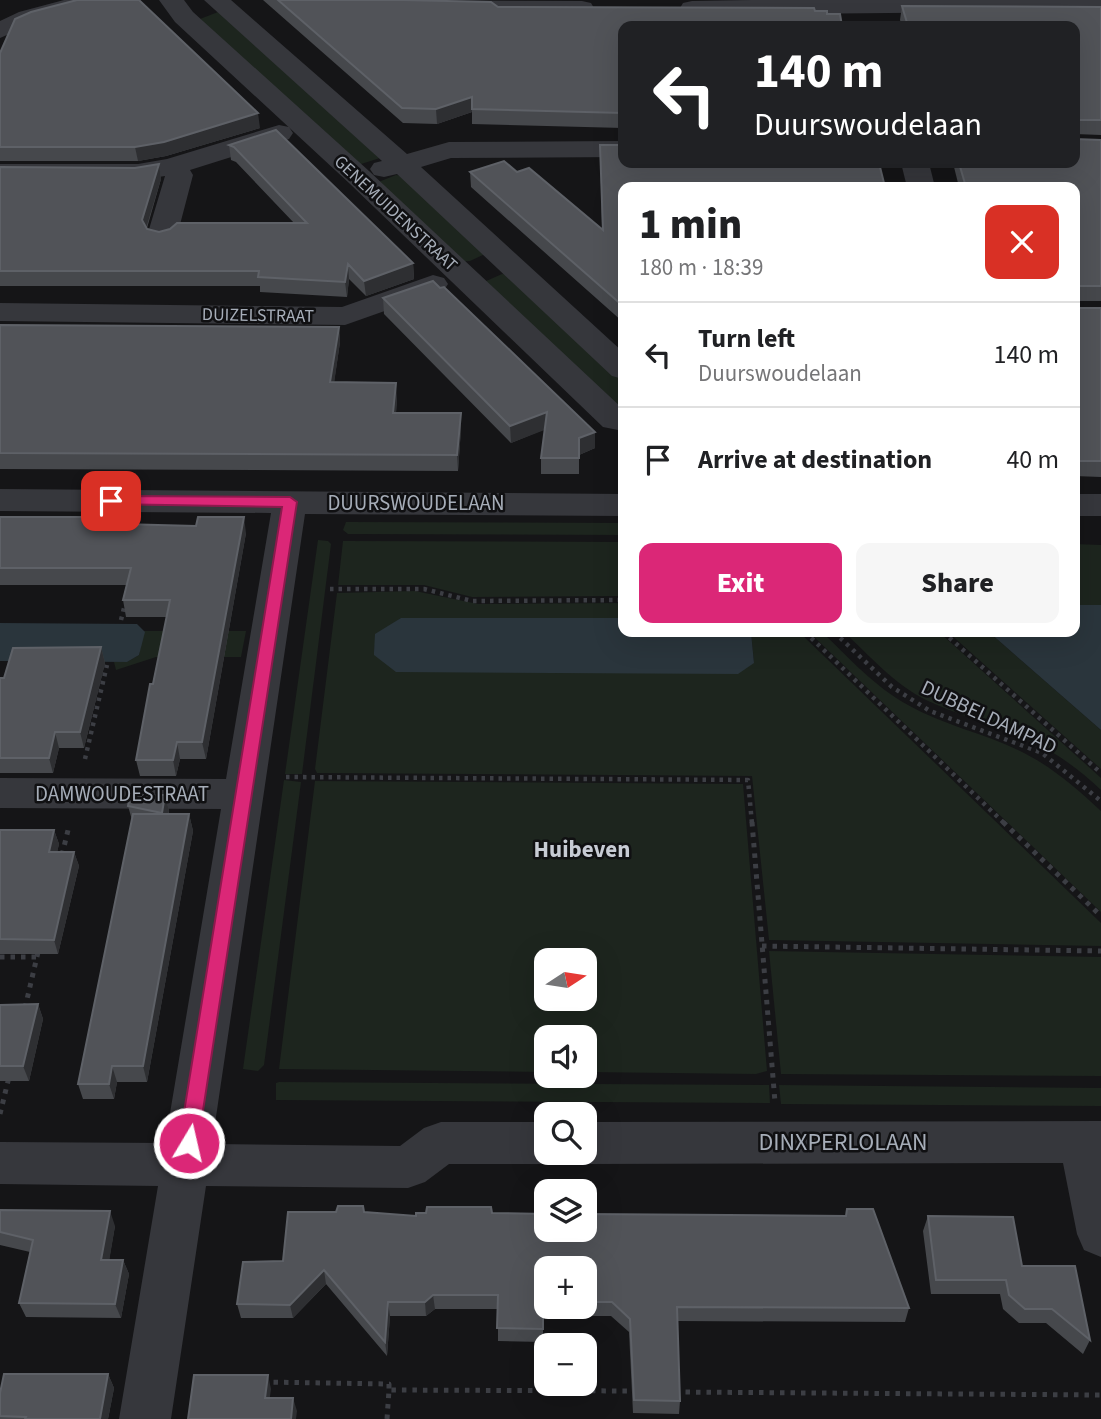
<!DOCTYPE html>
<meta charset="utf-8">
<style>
body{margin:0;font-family:"Source Sans 3",sans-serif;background:#f6f6f6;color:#202124;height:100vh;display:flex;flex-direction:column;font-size:26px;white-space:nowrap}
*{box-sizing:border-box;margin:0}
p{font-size:23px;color:#757577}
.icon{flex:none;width:38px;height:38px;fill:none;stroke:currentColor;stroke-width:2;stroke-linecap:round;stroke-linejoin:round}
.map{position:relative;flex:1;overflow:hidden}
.sheet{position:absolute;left:618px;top:182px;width:462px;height:455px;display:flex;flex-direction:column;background:#fff;border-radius:14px;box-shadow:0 7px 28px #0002}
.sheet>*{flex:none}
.hud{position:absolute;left:618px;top:21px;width:462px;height:147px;border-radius:14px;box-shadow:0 7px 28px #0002;background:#202124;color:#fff;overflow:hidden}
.needle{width:46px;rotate:78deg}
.tools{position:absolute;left:534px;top:948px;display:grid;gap:14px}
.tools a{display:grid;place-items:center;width:63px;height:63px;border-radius:14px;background:#fff;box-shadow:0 7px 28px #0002;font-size:35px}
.pin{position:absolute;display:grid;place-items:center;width:60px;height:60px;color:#fff;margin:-30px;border-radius:14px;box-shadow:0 4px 10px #0006}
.me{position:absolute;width:77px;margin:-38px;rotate:9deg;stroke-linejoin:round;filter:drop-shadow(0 0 5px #0008)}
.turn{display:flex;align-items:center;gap:24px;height:147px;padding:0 21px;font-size:32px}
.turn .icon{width:91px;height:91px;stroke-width:2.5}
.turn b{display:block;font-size:49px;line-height:60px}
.round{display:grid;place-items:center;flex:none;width:74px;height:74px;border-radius:14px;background:#f6f6f6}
.overview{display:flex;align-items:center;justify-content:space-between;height:119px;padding:0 21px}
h1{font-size:42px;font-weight:800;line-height:52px}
.cta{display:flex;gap:14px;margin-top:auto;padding:14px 21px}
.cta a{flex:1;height:80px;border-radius:14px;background:#db2777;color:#fff;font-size:28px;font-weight:800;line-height:80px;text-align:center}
.cta a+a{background:#f6f6f6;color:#202124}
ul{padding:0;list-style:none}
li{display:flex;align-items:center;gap:21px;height:105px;padding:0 21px;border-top:2px solid #e0e0e0}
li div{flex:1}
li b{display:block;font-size:26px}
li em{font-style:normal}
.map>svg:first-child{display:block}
.green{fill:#1d251e;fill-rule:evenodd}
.water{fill:#2a353c}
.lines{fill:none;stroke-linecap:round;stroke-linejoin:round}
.path-far1{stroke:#3c3e44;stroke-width:4.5;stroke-dasharray:3.5 5;stroke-linecap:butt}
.path{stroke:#3c3e44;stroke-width:5;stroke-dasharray:4.5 6;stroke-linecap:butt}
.minor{fill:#36373c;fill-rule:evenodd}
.wall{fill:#46484c;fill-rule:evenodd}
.shaded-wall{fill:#2e2f32}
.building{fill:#515358;stroke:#5e6167;stroke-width:2}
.route{fill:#db2777;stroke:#8e194d;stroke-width:2}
.labels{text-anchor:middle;stroke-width:5;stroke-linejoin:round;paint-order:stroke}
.far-street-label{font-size:18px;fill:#a6adb8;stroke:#101012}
.street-label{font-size:21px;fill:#a6adb8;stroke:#101012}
.neighbourhood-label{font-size:23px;font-weight:bold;fill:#c7cbd4;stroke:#101012}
.near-street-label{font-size:24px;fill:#a6adb8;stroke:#101012}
</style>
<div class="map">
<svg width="1101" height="1419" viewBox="0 0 1101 1419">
<rect width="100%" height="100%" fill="#151517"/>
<g class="green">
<polygon points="218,12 380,158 358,165 200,19"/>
<polygon points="396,175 403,176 485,254 470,261 458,262 376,183"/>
<polygon points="502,274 511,275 623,376 623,413 484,282"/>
<polygon points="346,522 623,523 623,535 348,534 343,530"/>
<polygon points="318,540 328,541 331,544 302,774 285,774"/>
<polygon points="343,541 623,542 623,596 472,597 424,585 338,585"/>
<polygon points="1074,544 1101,545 1101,605 1075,605"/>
<polygon points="415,591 478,604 623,603 623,618 401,618 376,637 374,652 754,663 751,632 799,632 1101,923 1101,946 769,940 752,776 317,773 315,769 337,593"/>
<polygon points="143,631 246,631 241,657 156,657 116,670 114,662 127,662 139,655"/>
<path d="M809,632H822C849,658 875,687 908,705C943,725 983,733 1018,750C1050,765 1075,787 1101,811V912Z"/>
<path d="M844,632H939L1101,778V790C1080,770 1057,753 1031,741C997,725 960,716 926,700C894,684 870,656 844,632Z"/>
<polygon points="948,632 989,632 1101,730 1101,769"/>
<polygon points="284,780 301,782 264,1065 258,1071 243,1069"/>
<path d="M315,781L743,784L767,1071L756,1074L585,1072L584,1038H546V1072L279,1069ZM546,961H584V999H546Z"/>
<polygon points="769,951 1101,957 1101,1076 781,1074"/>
<polygon points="279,1082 769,1085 770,1103 276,1100 276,1083"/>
<polygon points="779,1085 1101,1088 1101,1106 781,1104"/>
</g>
<g class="water">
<polygon points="1075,605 1101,605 1101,730 989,632 1074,632"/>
<polygon points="401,618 623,618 623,632 751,632 754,663 738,674 396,672 374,655 374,652 375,634"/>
<polygon points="0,623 137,624 145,632 139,655 127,662 0,661"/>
</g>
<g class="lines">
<g class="path-far1">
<polyline points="330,589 424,589 472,601 623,600"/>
<polyline points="121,620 125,604"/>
<polyline points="805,632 1005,824"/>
<polyline points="834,632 892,687 930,711 1042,753 1101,801"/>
<polyline points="943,632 1101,773"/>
<polyline points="85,759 107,665"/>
<polyline points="286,777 748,780 752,824"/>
</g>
<g class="path">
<polyline points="752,822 775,1102"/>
<polyline points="1003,822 1101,916"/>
<polyline points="62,855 69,826"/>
<polyline points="762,946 1101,951"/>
<polyline points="0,957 37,957"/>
<polyline points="25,1008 39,948"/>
<polyline points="0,1114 9,1077"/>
<polyline points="263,1382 389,1384 389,1389"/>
<polyline points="675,1392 1101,1395"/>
<polyline points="387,1419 389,1390 635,1391"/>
</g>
<g class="minor">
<polygon points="64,0 104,0 101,5 37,22 0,38 0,21 19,12"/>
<polygon points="159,0 184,0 193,12 369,171 623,409 623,431 603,427 349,183 175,22"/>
<polygon points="204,0 231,0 407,154 449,142 623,141 623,157 451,158 421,167 623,352 623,379 612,376 397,174 384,177 374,175 370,169 374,163 382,161"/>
<polygon points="363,0 582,1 591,3 594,8 591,13 582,15 405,12 366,5"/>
<polygon points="751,0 1101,0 1101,11 692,15 683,13 680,8 683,3 692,1"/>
<polygon points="279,125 289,127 293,133 289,139 190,170 193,175 177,236 172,242 162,245 152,242 147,236 165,176 138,180 0,180 0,164 138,164 167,159"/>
<polygon points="901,163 929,163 935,187 907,187"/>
<polygon points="433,275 444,278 448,284 444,290 345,325 0,321 0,303 342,307"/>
<polygon points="0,489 623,494 623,516 305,514 212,1144 400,1146 424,1128 441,1122 546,1122 546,1153 565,1153 563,1158 546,1164 449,1164 425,1182 408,1188 206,1186 171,1419 119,1419 158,1186 0,1184 0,1142 165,1143 221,809 0,808 0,778 226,779 271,513 0,511"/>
<rect x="1074" y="494" width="27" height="22"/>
<polygon points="1101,1121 1101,1257 1084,1250 1077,1234 1063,1163 584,1164 567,1158 565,1153 584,1153 584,1122"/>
</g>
</g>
<g class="wall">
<polygon points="263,0 403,0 498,7 623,26 623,128 472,124 472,112 437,124 403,123"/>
<polygon points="902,6 1101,7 1101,135 1075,134 1075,139 1101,140 1101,301 1076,301 1076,308 1101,308 1101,477 1074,476 1074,187 959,187 953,163 1074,163 1074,26 902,26 900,20"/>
<polygon points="0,53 260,128 166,156 138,161 0,161"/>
<polygon points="276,130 413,263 414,279 366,296 349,279 347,297 260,292 260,286 0,286 0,167 135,168 159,164 161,179 147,228 159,232 294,223 236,162 231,160 229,145"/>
<polygon points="600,145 623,187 623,322 471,187 470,172 517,172 602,229"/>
<polygon points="383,298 595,448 579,455 579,474 541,474 541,458 545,429 511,443 384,314"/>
<polygon points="0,325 339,327 340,342 334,382 397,398 396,413 461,413 461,429 458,471 0,469"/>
<polygon points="0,517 121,517 123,524 246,533 206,759 180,759 176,776 140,776 136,760 167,617 126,617 123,600 127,585 0,585"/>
<polygon points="101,647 105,663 84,748 59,748 53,773 0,773 0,678 4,678"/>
<polygon points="165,795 169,811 169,814 189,814 193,831 147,1082 117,1082 114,1099 83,1099 78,1084 132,820 128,806"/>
<polygon points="0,830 54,830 59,844 57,852 74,852 79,866 58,954 0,954"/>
<polygon points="38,1004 43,1019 29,1081 0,1081 0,1005"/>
<polygon points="0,1210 115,1226 109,1260 123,1260 129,1274 121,1318 26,1317 19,1303 30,1252 0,1245"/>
<path d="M364,1212L416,1216L492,1213L909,1308L905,1322L677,1321L680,1401L679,1414L633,1413L629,1332L611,1316H543V1342L498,1341V1309H435L426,1316H390L387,1356L326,1284L293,1318H241L237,1304L283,1261ZM546,1269H584V1307H546Z"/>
<polygon points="928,1216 1022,1266 1090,1340 1083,1354 1046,1323 1019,1323 1003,1309 1000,1294 931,1294 923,1231"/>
<polygon points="108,1374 114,1388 108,1419 0,1419 0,1393"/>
</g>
<g class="shaded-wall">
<polygon points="472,97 472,112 437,124 436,109"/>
<polygon points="258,113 260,128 166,156 138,161 135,147"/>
<polygon points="159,164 161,179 144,235 142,220"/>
<polygon points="413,263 414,279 366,296 364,281"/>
<polygon points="348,264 349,279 347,297 345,282"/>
<polygon points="339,327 340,342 332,398 330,382"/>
<polygon points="396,383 397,398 395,428 393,413"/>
<polygon points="547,412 547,429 511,443 510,426"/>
<polygon points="461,413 461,429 458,471 457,455"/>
<polygon points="595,432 595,448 579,455 579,438"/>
<polygon points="244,517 246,533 206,759 202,742"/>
<polygon points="101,647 105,663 84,748 80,732"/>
<polygon points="55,732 59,748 53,773 49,758"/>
<polygon points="177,742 180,759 176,776 173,760"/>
<polygon points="165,795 169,811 166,829 162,813"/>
<polygon points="189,814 193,831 147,1082 143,1066"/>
<polygon points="54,830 59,844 54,866 49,852"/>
<polygon points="74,852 79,866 58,954 54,940"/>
<polygon points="38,1004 43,1019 29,1081 23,1066"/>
<polygon points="112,1066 117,1082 114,1099 109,1084"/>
<polygon points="110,1211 115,1226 107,1274 101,1260"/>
<polygon points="123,1260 129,1274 121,1318 115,1304"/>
<polygon points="324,1270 326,1284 293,1318 290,1305"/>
<polygon points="433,1295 435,1309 426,1316 425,1302"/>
<polygon points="388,1302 390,1316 387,1356 385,1342"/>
<polygon points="108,1374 114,1388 108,1419 100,1419"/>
<polygon points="268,1375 271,1389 268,1411 265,1398"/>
<polygon points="293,1398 297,1411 296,1419 291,1419"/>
</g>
<g class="building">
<polygon points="77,0 139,0 258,113 164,142 135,147 0,147 0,53 15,19 31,12"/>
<polygon points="278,0 403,0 491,2 498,7 814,8 815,11 827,11 827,14 840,14 842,26 623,26 623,113 472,109 472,97 436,109 402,108"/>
<polygon points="902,6 1101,7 1101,120 1075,120 1075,139 1101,140 1101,286 1076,286 1076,308 1101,308 1101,461 1074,461 1074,187 966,187 959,163 1074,163 1074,26 908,26"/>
<polygon points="276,130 413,263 364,281 348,264 345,282 258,277 259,271 0,271 0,167 135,168 159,164 142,220 147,229 159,232 170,229 177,223 307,223 234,147 229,145"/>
<polygon points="600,145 623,145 623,163 879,163 885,187 623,187 623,306 470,172 504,161 517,172 529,168 603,230"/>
<polygon points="433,281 440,288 444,287 595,432 579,438 579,458 541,458 547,412 510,426 383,298"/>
<polygon points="0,325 339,327 330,382 396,383 393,413 461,413 457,455 0,453"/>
<polygon points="0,517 121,517 120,524 196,526 198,517 244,517 202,742 177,742 173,760 136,760 150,684 153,684 170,600 123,600 131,568 0,568"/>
<polygon points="101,647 80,732 55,732 49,758 0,758 0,678 4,678 13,648"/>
<polygon points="130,795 165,795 162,813 128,806"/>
<polygon points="133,814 189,814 143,1066 112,1066 109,1084 78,1084"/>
<polygon points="0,830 54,830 49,852 74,852 54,940 0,939"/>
<polygon points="38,1004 23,1066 0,1066 0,1005"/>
<polygon points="338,1206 363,1206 364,1212 416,1216 416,1213 426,1213 427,1207 491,1207 492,1213 546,1214 546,1230 584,1230 584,1214 846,1216 847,1209 873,1209 909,1308 677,1307 680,1401 634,1400 630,1319 612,1302 584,1302 584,1269 546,1269 546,1302 543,1302 543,1329 497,1328 498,1295 433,1295 425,1302 388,1302 385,1342 324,1270 290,1305 237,1304 243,1262 283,1261 288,1212 336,1212"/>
<polygon points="0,1210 110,1211 101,1260 123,1260 115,1304 19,1303 33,1240 0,1232"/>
<polygon points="928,1216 1013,1217 1022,1266 1075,1266 1090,1340 1052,1309 1025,1309 1009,1295 1006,1280 936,1280"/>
<polygon points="4,1374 108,1374 100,1419 25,1419 26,1417 0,1416 0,1393"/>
<polygon points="194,1375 268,1375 265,1398 293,1398 291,1419 188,1419"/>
</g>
<polygon class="route" points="111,496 290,497 297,502 198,1143 196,1149 189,1152 182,1149 179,1143 282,507 106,504 104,501"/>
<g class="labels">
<g class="far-street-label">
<text transform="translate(396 213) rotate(43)" y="6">GENEMUIDENSTRAAT</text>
<text transform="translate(258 315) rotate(1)" y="6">DUIZELSTRAAT</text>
</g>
<g class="street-label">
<text x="416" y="510">DUURSWOUDELAAN</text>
<text transform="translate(989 717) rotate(25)" y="7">DUBBELDAMPAD</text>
<text x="122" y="801">DAMWOUDESTRAAT</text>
</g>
<g class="neighbourhood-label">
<text x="582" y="857">Huibeven</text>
</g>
<g class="near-street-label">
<text x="843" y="1150">DINXPERLOLAAN</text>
</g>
</g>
</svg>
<div class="tools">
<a><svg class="needle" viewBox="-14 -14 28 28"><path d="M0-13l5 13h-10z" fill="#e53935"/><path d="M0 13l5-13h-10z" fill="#757577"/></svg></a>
<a><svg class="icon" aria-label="sound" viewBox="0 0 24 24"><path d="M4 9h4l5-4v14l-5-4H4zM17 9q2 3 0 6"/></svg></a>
<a><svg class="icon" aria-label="search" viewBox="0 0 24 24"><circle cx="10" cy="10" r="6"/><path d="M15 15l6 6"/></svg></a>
<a><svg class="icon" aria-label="layers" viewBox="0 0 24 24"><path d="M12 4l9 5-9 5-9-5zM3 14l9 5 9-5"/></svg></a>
<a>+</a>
<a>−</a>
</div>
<div class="pin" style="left:111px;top:501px;background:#d93025"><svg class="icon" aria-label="arrive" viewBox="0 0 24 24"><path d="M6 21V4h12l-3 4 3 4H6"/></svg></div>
<svg class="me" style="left:189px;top:1143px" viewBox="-20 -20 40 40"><circle r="17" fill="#db2777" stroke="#fff" stroke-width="3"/><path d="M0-11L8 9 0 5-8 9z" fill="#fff"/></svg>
<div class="hud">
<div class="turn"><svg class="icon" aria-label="left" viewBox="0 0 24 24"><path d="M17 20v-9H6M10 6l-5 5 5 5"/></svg><div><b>140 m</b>Duurswoudelaan</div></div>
</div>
<section class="sheet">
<div class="overview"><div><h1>1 min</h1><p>180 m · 18:39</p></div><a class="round" style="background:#d93025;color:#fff"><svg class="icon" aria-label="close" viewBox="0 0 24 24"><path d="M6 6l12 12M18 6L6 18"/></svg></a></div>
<ul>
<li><svg class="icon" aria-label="left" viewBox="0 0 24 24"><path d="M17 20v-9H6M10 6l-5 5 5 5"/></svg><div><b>Turn left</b><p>Duurswoudelaan</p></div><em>140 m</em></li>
<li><svg class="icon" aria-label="arrive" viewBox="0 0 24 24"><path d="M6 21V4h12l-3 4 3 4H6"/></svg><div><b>Arrive at destination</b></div><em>40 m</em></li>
</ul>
<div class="cta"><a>Exit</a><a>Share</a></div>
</section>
</div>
